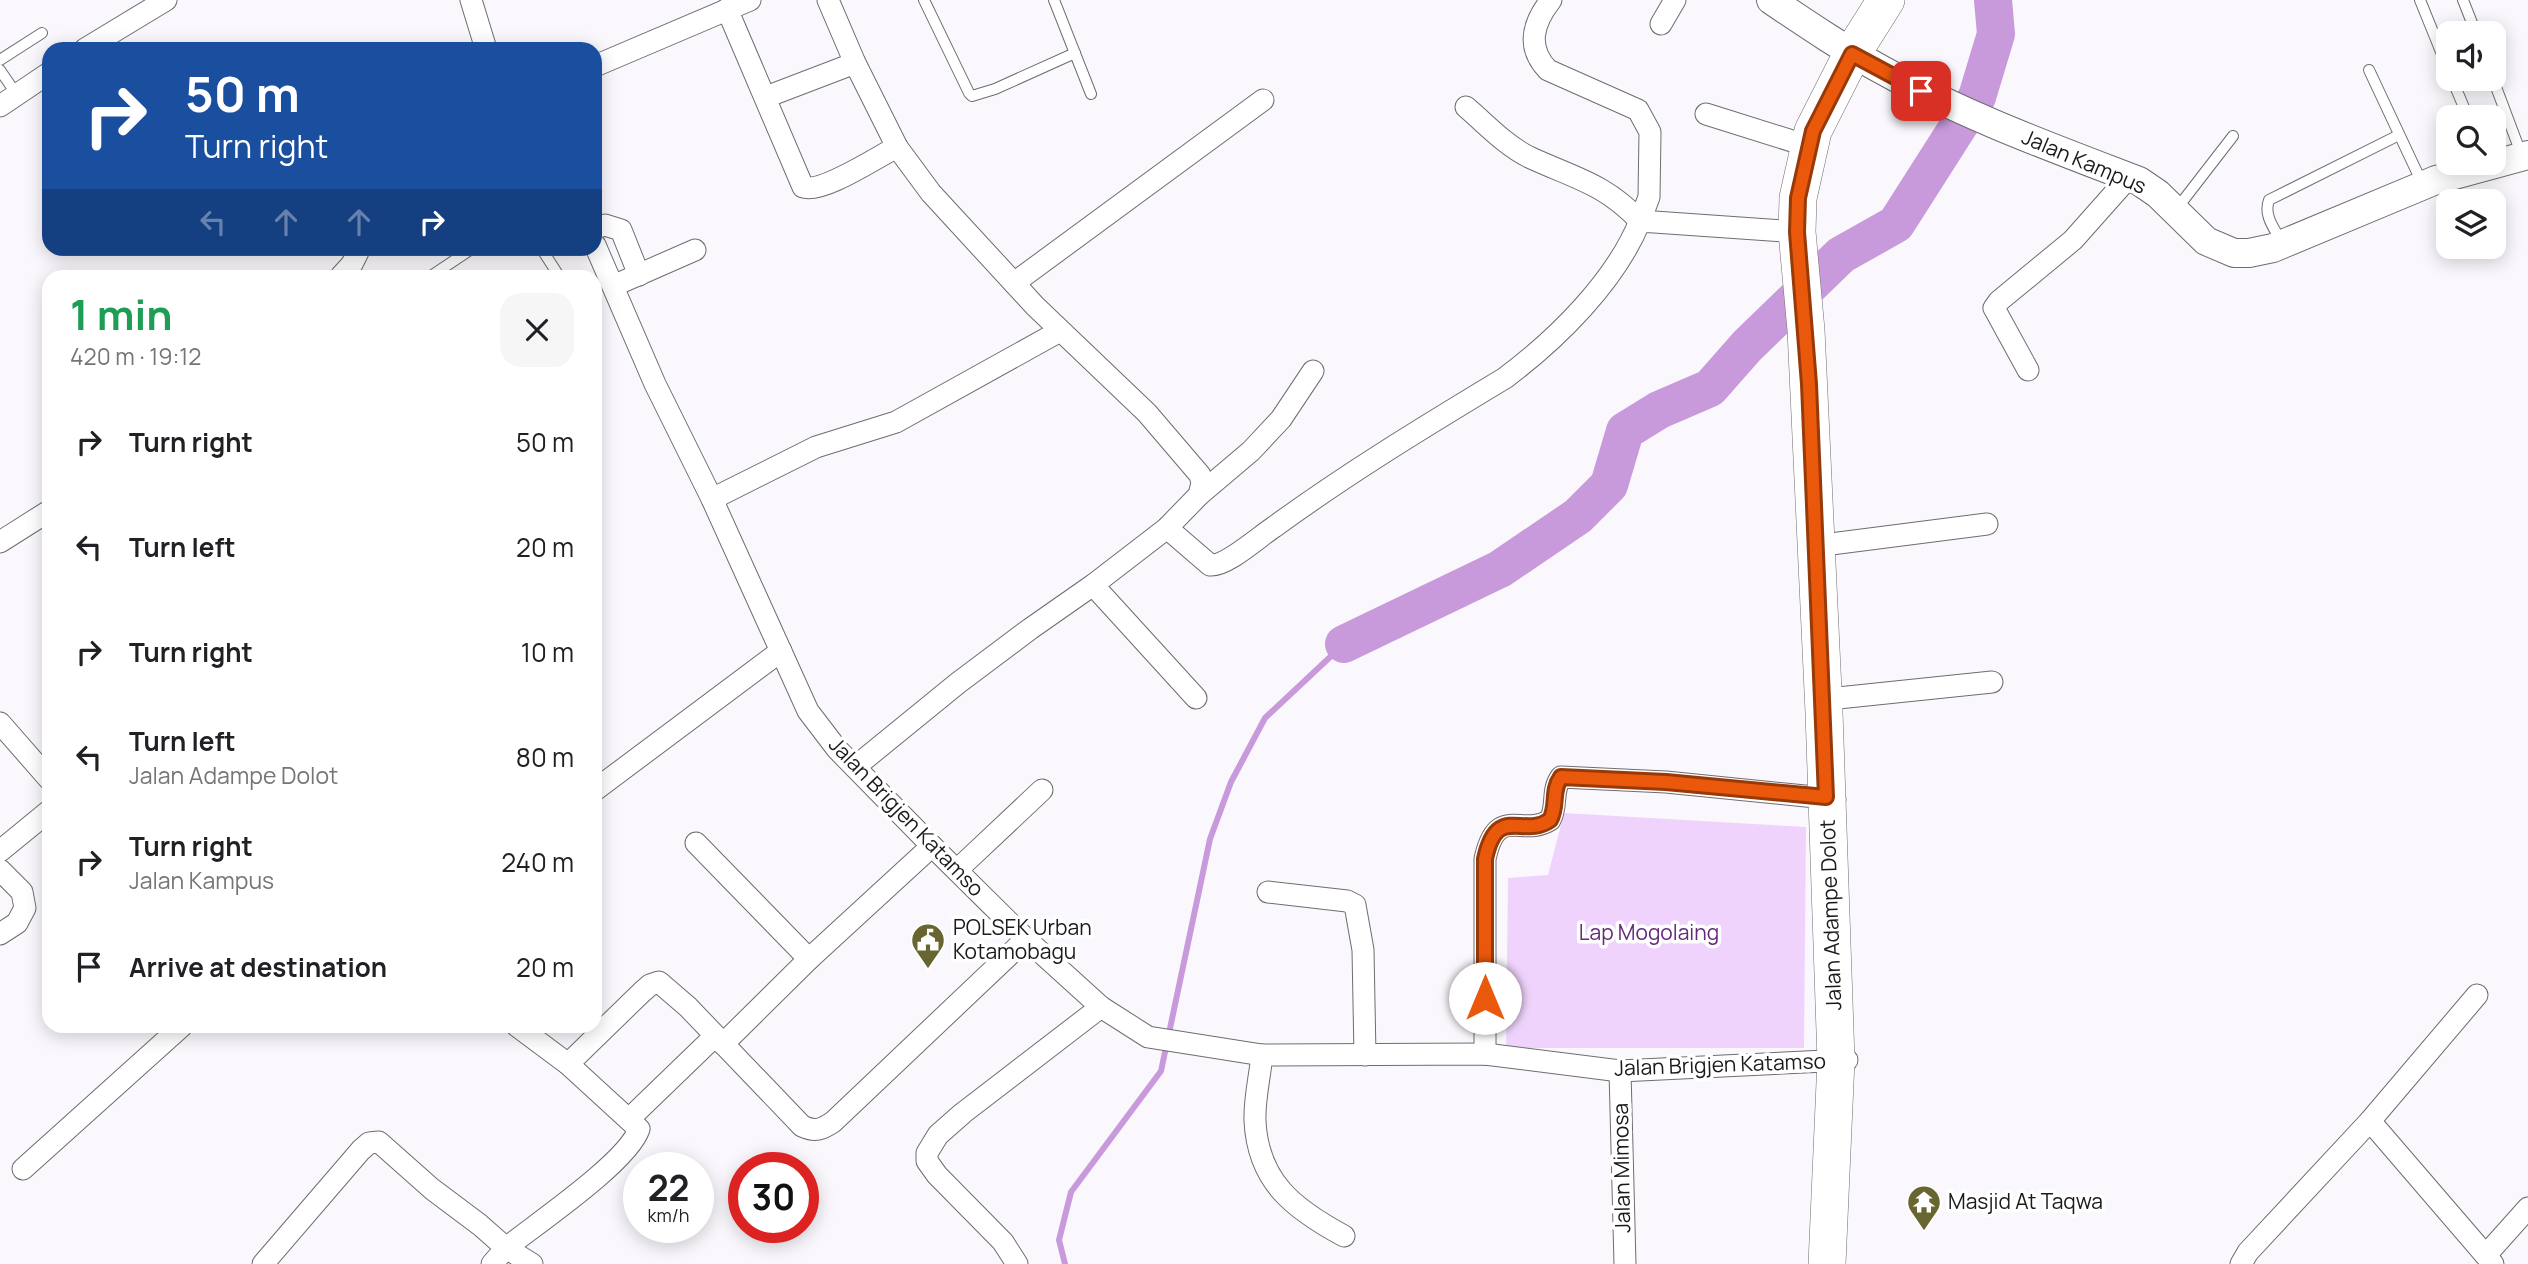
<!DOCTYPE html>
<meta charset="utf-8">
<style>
body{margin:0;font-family:Manrope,sans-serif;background:#f6f6f6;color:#202124;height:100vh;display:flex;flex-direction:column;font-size:26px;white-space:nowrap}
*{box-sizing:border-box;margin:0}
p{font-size:23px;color:#757577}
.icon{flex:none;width:38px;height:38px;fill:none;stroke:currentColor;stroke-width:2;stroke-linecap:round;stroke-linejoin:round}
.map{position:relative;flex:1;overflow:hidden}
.side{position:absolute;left:42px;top:270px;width:560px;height:763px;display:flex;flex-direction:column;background:#fff;border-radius:21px;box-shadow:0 4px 18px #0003}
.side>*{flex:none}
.guide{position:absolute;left:42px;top:42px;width:560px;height:214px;border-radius:21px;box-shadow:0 4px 18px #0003;background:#1a4fa0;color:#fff;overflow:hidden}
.fabs{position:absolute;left:2436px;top:21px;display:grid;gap:14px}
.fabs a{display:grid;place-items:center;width:70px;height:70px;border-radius:14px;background:#fff;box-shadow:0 4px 18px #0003;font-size:35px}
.speed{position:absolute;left:623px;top:1152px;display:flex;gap:14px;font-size:35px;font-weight:700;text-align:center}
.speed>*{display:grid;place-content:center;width:91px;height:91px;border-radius:50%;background:#fff;box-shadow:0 4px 18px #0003;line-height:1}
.speed small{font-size:18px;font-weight:400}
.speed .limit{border:10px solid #d22;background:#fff;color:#111}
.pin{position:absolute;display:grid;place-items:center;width:60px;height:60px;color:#fff;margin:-30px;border-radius:14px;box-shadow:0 4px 10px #0006}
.me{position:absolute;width:77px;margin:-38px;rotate:0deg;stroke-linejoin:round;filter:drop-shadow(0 0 5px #0008)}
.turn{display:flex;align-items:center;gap:24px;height:147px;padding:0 28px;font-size:32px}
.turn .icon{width:91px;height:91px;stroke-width:2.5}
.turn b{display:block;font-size:49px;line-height:60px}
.lanes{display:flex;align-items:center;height:66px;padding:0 28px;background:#0003;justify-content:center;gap:35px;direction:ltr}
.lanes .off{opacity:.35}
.round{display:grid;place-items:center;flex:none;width:74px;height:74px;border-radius:21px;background:#f6f6f6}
.head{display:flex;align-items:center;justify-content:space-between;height:119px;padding:0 28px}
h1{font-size:42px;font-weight:700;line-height:52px;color:#1e9e55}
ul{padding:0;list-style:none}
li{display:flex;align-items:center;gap:21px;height:105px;padding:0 28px}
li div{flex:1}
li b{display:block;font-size:26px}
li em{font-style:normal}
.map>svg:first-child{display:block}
.green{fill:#efd3fc}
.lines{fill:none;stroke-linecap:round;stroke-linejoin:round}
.stream{stroke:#c89adc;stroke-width:6}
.river{stroke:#c89adc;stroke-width:38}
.lane-casing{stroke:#6f6c70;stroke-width:12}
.street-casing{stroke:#6f6c70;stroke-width:23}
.secondary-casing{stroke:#6f6c70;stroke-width:30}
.highway-casing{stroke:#6f6c70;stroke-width:38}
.lane{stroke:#fff;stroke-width:10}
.street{stroke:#fff;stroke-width:21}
.secondary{stroke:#fff;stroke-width:28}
.highway{stroke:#fff;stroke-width:37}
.route-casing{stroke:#983908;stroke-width:18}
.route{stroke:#ea580c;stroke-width:12}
.labels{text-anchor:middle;stroke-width:7;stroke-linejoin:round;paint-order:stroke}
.street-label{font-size:21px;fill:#1b1a1b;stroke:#fff}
.poi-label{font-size:21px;fill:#1b1a1b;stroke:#fff;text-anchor:start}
.park-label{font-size:21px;fill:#622a78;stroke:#fff}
</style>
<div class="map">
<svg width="2528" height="1264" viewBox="0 0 2528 1264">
<rect width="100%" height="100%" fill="#fbf8fd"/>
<polygon class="green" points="1564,813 1806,827 1804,1048 1506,1048 1508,878 1548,875"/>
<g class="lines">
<polyline class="stream" points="1065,1264 1059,1240 1071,1192 1161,1071 1210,839 1231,782 1265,718 1344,644"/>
<polyline class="river" points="1344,644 1500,569 1578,516 1609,485 1625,431 1659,410 1710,388 1747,346 1841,255 1896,224 1977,97 1996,34 1993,0"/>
<g class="lane-casing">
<g id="lane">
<polyline points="924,0 969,93 972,96 995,89 1075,53"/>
<polyline points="1054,0 1091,94"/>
<polyline points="2420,0 2448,69"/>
<polyline points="2463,0 2476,33"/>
<polyline points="0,60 42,33"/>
<polyline points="0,70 17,95"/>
<polyline points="2369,70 2423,185"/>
<polyline points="2452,79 2468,117"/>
<polyline points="2493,79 2522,156"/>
<polyline points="2175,211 2233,136"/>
<path d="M2282,243C2275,229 2263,216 2269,200L2399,135"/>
<polyline points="541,248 559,276"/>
<polyline points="431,276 473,248"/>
</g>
</g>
<g class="street-casing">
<g id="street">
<polyline points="471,0 486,49"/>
<polyline points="828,0 855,63 897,147 931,193 1035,306 1147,413 1200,475 1202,483 1199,495 1167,528 1093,585 1030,629 958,683 855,767"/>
<path d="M727,9L803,187C822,194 877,157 897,147"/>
<polyline points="1661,24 1675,0"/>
<polyline points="85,49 166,0"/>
<polyline points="595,66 750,0"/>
<polyline points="766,97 855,63"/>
<polyline points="0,106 49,73"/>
<path d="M1466,107C1486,124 1505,145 1529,157C1574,178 1604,183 1640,221L1649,197L1650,132L1638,110L1548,70C1526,47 1533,23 1551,0"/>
<polyline points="1706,114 1808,146"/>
<polyline points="595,228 605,225 621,230 639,275"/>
<polyline points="595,245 655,384 712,499 808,711 837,749 932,846 1026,939 1101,1007 1148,1037 1262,1055 1485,1054 1620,1071 1847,1060"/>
<polyline points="341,276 352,264 360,248"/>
<polyline points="1014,283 1263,100"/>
<polyline points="613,286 695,250"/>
<polyline points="2028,370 1994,308 1999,301 2073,240 2129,177"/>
<polyline points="1199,495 1251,451 1281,419 1313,371"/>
<polyline points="712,499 816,447 896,422 1060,331"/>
<path d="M1167,528L1210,565C1226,567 1260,536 1274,527C1348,473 1427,425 1505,378C1557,339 1615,282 1640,221L1797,232"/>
<polyline points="0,542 49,511"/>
<polyline points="1831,544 1987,524"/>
<polyline points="1093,585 1196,698"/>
<polyline points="1838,698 1992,682"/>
<polyline points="0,723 49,779"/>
<polyline points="595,790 781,651"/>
<polyline points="696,843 809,959"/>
<polyline points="0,851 49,811"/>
<polyline points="0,870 22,892 25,908 17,923 0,934"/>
<polyline points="957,870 1042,790"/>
<polyline points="1268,892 1347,901 1355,905 1363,950 1365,1055"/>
<polyline points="723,1044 809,959 932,846"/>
<path d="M1485,1054V859C1497,803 1522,838 1550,820C1558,806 1551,791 1561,777L1666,782L1835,799"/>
<path d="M1262,1055C1260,1076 1254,1100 1255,1121C1258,1182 1294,1209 1344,1236"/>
<path d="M568,1064L642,992L650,985L659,982L688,1007L802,1126C815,1132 821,1130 833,1122L1026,939"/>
<polyline points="1620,1071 1625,1264"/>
<polyline points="629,1119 715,1036"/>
<polyline points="2370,1121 2493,1264"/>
<polyline points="23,1169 182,1026"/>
<polyline points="2486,1255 2528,1208"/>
<polyline points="263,1264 361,1150 369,1143 379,1142 432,1189 480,1225 506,1248 532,1264"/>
<path d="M492,1264L506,1248C536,1224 628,1162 639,1129L568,1064L517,1026"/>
<polyline points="1017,1264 1003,1242 937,1175 927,1161 927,1153 938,1135 963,1113 1101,1007"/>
<polyline points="2241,1264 2248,1252 2370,1121 2477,995"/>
</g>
</g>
<g class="secondary-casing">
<path id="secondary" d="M1771,0C1808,25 1845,50 1884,71C1965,116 2053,148 2139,181L2158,194L2206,241L2234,253H2249L2273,248L2436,180L2528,155"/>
</g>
<g class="highway-casing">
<polyline id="highway" points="1827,1264 1836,1060 1824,712 1806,330 1797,232 1798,198 1813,131 1852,54 1886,0"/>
</g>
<use href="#lane" class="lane"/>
<use href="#street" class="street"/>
<use href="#secondary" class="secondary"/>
<use href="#highway" class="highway"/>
</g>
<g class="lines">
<g class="route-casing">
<path id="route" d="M1485,998V859C1497,803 1523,839 1550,820C1558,806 1551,791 1561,777L1666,782L1826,797L1809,384L1797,232L1798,198L1813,131L1852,54L1921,91"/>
</g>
<use href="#route" class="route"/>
</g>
<defs>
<g id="civic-pin" transform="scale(1.75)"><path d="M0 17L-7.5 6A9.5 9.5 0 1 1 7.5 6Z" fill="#686531" stroke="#fff"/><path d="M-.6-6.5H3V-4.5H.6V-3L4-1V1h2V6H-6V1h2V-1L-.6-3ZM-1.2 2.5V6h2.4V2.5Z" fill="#fff"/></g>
<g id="temple-pin" transform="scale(1.75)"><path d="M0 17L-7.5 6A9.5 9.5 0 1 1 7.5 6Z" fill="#686531" stroke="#fff"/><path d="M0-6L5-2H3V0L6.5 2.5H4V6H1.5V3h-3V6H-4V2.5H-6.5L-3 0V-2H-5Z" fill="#fff"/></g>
</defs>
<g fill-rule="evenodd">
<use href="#civic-pin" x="928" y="940"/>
<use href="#temple-pin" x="1924" y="1202"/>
</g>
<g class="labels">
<g class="street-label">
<text transform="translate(2084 162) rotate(23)" y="7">Jalan Kampus</text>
<text transform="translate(906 817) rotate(46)" y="7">Jalan Brigjen Katamso</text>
<text transform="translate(1831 915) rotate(-92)" y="7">Jalan Adampe Dolot</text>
<text transform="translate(1720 1065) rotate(-2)" y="7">Jalan Brigjen Katamso</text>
<text transform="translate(1622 1168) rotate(-91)" y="7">Jalan Mimosa</text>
</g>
<g class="poi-label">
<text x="953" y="935">POLSEK Urban<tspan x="953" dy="24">Kotamobagu</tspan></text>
<text x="1948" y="1209">Masjid At Taqwa</text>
</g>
<g class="park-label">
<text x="1649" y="940">Lap Mogolaing</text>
</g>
</g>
</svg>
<div class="fabs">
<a><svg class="icon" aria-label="sound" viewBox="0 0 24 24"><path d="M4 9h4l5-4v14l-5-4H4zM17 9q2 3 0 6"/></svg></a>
<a><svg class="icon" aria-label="search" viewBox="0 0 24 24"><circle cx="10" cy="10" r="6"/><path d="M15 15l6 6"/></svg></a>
<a><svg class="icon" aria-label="layers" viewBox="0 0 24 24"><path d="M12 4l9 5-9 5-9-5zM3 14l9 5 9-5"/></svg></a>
</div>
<div class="speed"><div>22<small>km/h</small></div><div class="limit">30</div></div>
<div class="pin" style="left:1921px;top:91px;background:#d93025"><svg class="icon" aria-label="arrive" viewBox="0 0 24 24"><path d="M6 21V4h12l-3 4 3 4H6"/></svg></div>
<svg class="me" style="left:1485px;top:998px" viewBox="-20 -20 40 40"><circle r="19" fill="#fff"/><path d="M0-13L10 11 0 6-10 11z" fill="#ea580c"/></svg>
<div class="guide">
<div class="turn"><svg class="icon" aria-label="right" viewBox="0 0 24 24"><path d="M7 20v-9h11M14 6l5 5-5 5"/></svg><div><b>50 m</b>Turn right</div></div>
<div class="lanes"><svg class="icon off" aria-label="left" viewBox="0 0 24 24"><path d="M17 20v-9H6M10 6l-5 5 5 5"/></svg><svg class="icon off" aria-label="ahead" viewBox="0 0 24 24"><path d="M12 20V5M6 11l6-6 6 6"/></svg><svg class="icon off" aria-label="ahead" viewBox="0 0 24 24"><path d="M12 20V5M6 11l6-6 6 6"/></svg><svg class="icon" aria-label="right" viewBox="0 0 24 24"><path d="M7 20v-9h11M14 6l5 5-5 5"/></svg></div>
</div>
<section class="side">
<div class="head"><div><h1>1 min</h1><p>420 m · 19:12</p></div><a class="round"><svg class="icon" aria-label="close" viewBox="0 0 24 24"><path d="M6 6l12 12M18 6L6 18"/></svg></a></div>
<ul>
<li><svg class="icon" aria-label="right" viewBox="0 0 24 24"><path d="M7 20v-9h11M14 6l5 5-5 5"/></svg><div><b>Turn right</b></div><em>50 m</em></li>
<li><svg class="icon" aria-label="left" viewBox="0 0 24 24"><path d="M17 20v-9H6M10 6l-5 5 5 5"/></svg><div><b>Turn left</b></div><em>20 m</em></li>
<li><svg class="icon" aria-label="right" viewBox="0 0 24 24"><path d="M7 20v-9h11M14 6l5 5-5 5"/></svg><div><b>Turn right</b></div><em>10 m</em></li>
<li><svg class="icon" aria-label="left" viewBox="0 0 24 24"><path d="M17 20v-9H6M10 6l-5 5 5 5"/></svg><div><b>Turn left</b><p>Jalan Adampe Dolot</p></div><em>80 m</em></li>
<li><svg class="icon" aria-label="right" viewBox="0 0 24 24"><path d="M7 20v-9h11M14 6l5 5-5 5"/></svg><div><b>Turn right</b><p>Jalan Kampus</p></div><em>240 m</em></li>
<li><svg class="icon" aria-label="arrive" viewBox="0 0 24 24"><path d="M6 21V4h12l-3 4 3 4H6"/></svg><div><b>Arrive at destination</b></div><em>20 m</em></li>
</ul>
</section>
</div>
